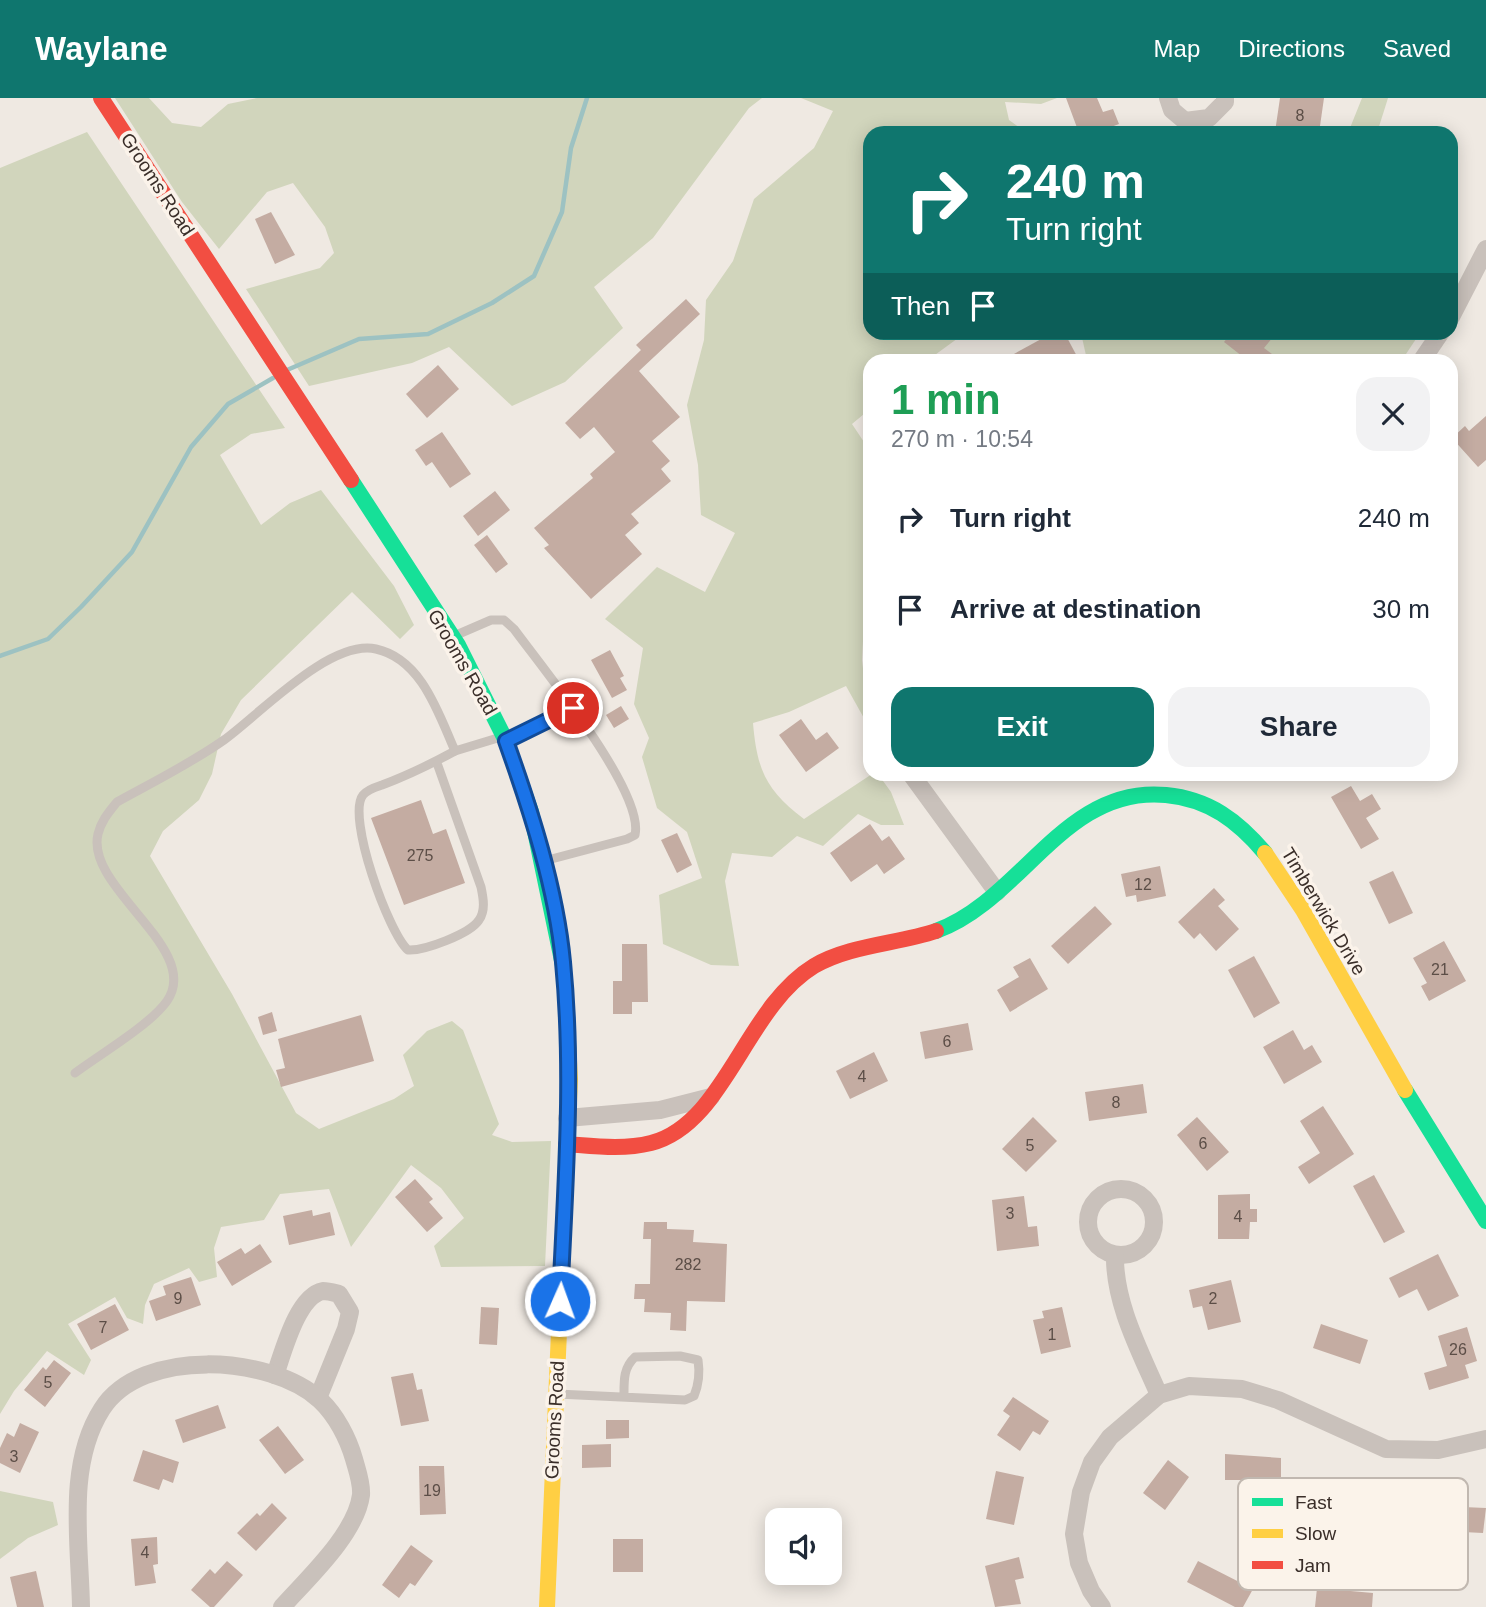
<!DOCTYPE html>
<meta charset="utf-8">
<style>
body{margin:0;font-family:Helvetica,sans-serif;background:#f2f2f3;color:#1f2937;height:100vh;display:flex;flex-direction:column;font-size:26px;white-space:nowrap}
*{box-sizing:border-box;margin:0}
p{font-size:23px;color:#747a83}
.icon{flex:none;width:38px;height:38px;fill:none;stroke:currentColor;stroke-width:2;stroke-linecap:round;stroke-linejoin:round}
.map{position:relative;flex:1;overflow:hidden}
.details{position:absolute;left:863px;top:256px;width:595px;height:427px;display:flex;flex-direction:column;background:#fff;border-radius:21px;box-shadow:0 4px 18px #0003}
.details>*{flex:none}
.guide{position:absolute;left:863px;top:28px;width:595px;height:214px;border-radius:21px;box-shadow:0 4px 18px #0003;background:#0f766e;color:#fff;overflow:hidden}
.tools{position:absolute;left:765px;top:1410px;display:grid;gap:14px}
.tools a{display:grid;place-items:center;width:77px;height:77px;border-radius:14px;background:#fff;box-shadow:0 4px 18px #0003;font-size:35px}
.pin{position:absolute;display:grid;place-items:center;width:60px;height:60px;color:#fff;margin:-30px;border:4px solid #fff;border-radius:50%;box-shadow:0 2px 7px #0007}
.me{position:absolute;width:77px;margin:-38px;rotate:2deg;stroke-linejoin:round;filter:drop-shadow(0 0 5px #0008)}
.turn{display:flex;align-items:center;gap:24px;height:147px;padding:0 28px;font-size:32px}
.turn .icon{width:91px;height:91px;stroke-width:2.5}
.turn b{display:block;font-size:49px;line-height:60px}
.then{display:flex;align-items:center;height:66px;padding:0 28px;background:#0003;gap:14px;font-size:26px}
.round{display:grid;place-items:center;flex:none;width:74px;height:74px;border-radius:21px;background:#f2f2f3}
.overview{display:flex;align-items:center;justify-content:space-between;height:119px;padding:0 28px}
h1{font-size:42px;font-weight:800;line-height:52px;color:#1e9e55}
.primary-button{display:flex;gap:14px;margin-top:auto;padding:14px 28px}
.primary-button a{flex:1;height:80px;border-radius:21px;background:#0f766e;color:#fff;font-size:28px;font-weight:800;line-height:80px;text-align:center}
.primary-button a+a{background:#f2f2f3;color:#1f2937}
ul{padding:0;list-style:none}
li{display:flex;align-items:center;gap:21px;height:91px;padding:0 28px}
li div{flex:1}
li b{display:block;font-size:26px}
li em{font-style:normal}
header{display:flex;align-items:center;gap:42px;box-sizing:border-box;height:98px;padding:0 35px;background:#0f766e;color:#fff}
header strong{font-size:33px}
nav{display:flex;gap:38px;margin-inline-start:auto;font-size:24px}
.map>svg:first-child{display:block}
.green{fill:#d1d5bc}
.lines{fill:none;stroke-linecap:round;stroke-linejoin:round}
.stream{stroke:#9dc2c2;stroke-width:4.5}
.building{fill:#c4aca2}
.lane{stroke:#c9c1bb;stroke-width:9}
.street{stroke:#c9c1bb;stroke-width:18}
.fast{stroke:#16e098;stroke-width:16}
.slow{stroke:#ffcf43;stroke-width:16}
.jam{stroke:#f24e42;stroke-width:16}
.route-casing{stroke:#114b97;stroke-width:18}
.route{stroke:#1a73e8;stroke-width:12}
.labels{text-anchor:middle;stroke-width:7;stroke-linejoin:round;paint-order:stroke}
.number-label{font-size:16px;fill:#5c4e47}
.street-label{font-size:19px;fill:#3a2e29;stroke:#fbf3ea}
.key{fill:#fbf3ea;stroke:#c1b8b0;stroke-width:2}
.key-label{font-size:19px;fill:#3a2e29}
</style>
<header>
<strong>Waylane</strong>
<nav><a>Map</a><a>Directions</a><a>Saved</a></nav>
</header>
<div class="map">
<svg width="1486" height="1509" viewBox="0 0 1486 1509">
<rect width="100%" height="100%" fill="#efe9e2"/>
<g class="green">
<polygon points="115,0 149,0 172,25 201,29 228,6 257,0 762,0 749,10 653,140 594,189 623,230 565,284 512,308 449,249 412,265 309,288 246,191 320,170 334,155 325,129 293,85 267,94 219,151 182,104"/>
<path d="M801,0H1057L1041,6L1005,4L1009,22L1027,35H870V234L965,235L928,262H870V311L852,326L870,353V498L865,505L862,562L870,631L846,588L789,614L753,625C757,672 766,692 804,721L872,676H878L891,694L904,727H881L858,716L823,748L797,738L772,759L732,755L725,783L739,868L711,867L663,846L659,797L702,780L687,734L657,710L642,659L649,640L634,606L643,550L605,521L657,469L705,494L735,435L701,417L698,367L687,307L704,242L706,202L733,163L754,101L814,50L833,13Z"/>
<polygon points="1362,0 1388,0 1377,35 1348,35"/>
<polygon points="87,34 285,330 251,336 220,357 261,427 290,405 321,392 394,488 414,527 400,541 352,494 241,602 221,636 212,676 199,702 163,733 150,758 232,896 296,1015 319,1031 394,1001 414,988 403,957 427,933 452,923 463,932 499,1026 492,1037 512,1044 551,1043 545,1168 441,1169 434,1148 464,1120 441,1090 411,1067 351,1149 329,1091 280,1096 264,1122 221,1129 214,1150 217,1179 199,1184 189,1170 154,1186 145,1207 143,1226 127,1220 115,1199 68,1226 91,1262 84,1277 47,1253 14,1293 0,1316 0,70"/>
<polygon points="1081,235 1420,235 1402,262 1087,262"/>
<polygon points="0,1393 53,1404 58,1427 28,1440 0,1461"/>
</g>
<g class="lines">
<g class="stream">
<polyline points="287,272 359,241 428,236 492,205 534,178 562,114 571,50 587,0"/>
<polyline points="0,558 48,541 81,509 132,454 191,349 228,306 273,280"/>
</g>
</g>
<g class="building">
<polygon points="1066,0 1097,0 1103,14 1113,11 1119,26 1095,35 1079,35"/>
<polygon points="1280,0 1324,0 1319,35 1275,34"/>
<polygon points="271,114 295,157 275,166 255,121"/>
<polygon points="686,201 700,216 639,273 680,319 652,343 670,363 661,371 671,383 631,416 639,425 625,437 642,456 591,501 544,450 549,447 534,430 593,380 590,376 615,354 594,329 580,341 565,325 641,252 636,247"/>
<polygon points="1054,234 1064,234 1079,262 1003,262"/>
<polygon points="1232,234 1277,234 1264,250 1280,262 1247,262 1224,244"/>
<polygon points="438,267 459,291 427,320 406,296"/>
<polygon points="1486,318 1486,362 1478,369 1452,340 1465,328 1469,333"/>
<polygon points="442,334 471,376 450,390 432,364 426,368 415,352"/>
<polygon points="495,393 510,412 478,438 463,418"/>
<polygon points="487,437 508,466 496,475 474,447"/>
<polygon points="610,552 624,578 620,580 627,592 612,600 591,562"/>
<polygon points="621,608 629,621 614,630 606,617"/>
<polygon points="801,621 816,642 827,634 839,650 806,674 779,637"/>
<polygon points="1351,688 1360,703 1372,696 1381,711 1366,720 1379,741 1361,751 1331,699"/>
<polygon points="421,702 433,736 446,731 465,785 404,807 371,720"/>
<polygon points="870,726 882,743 889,738 905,761 884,776 877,766 851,784 830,755"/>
<polygon points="677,735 692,767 677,775 661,742"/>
<polygon points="1160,768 1166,798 1137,804 1136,797 1126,799 1121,776"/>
<polygon points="1393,773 1413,815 1389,826 1369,784"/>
<polygon points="1214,790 1225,802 1218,808 1239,831 1216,853 1200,835 1194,841 1178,824"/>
<polygon points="1095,808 1112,826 1068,866 1051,848"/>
<polygon points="1444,843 1466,883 1429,903 1421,888 1427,885 1413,860"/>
<polygon points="622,846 647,846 648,904 632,904 632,916 613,916 613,883 622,883"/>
<polygon points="1254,858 1280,905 1254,920 1228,872"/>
<polygon points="1030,860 1048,891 1010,914 997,892 1019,879 1013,869"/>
<polygon points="272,914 277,933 263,937 258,919"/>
<polygon points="361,917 374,963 281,989 276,972 285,970 278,941"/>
<polygon points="968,925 973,952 925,961 920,934"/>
<polygon points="1293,932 1304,952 1312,947 1322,964 1284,986 1263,949"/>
<polygon points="874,954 888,983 850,1001 836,973"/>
<polygon points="1143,986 1147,1015 1089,1023 1085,994"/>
<polygon points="1323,1008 1354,1056 1309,1086 1298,1069 1320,1055 1300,1023"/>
<polygon points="1033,1019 1057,1043 1026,1074 1002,1051"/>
<polygon points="1197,1019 1229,1054 1207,1073 1177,1037"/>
<polygon points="1374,1077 1405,1134 1384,1145 1353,1088"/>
<polygon points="415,1081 433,1101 429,1104 443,1120 427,1134 395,1099"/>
<polygon points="1250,1096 1250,1111 1257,1111 1257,1124 1250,1124 1249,1141 1218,1141 1218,1097"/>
<polygon points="1024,1098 1028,1129 1037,1128 1039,1148 997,1153 992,1102"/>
<polygon points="312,1112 313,1118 330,1114 335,1137 289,1147 283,1118"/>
<polygon points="644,1124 667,1124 667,1131 694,1132 693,1144 727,1146 725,1204 687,1203 686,1233 670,1232 671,1215 644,1214 645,1201 634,1201 635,1186 650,1186 651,1141 643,1141"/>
<polygon points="260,1146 272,1164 232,1188 217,1164 241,1150 245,1156"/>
<polygon points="1438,1156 1459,1198 1428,1213 1417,1191 1399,1200 1389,1180"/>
<polygon points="191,1179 201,1207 156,1223 149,1203 166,1197 163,1188"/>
<polygon points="1231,1182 1241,1224 1208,1232 1202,1208 1193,1210 1189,1192"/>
<polygon points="115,1206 129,1232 91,1252 77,1226"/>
<polygon points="481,1209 499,1210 497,1247 479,1246"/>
<polygon points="1062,1209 1071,1249 1041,1256 1033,1222 1044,1220 1042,1213"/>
<polygon points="1321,1226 1368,1242 1360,1266 1313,1250"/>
<polygon points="1467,1229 1477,1263 1465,1267 1469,1280 1429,1292 1424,1275 1447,1268 1438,1238"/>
<polygon points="54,1262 71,1275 45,1309 24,1292 43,1269 46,1272"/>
<polygon points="413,1275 417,1292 422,1291 429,1323 401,1328 391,1279"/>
<polygon points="1013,1299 1049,1323 1040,1337 1033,1333 1020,1353 997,1337 1010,1318 1003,1313"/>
<polygon points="218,1307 226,1330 183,1345 175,1322"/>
<polygon points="606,1322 629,1322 629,1340 606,1341"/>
<polygon points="20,1325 39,1334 20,1375 0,1365 0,1350 7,1335 14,1339"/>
<polygon points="278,1328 304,1362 285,1376 259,1342"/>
<polygon points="611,1346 611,1369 582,1370 582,1347"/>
<polygon points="143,1352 179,1364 173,1385 163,1381 159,1392 133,1383"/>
<polygon points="1225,1356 1281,1360 1281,1382 1225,1382"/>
<polygon points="1168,1362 1189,1379 1165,1412 1143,1395"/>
<polygon points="419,1368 444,1368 446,1416 420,1417"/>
<polygon points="996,1373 1024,1379 1014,1427 986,1421"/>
<polygon points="272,1405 287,1420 256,1453 237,1435 257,1415 260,1418"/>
<polygon points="1463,1409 1486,1410 1483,1435 1463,1434"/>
<polygon points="157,1439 158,1466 153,1467 156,1485 135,1488 131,1441"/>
<rect x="613" y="1441" width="30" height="33"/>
<polygon points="411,1447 433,1463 415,1488 410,1485 399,1500 382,1487"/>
<polygon points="1019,1459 1024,1480 1015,1482 1021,1506 995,1509 985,1468"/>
<polygon points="227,1463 243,1477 214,1509 210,1509 191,1492 210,1471 215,1476"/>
<polygon points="1198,1463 1253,1491 1243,1509 1235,1509 1187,1484"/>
<polygon points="36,1473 44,1509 17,1509 10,1479"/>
<polygon points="1317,1490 1373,1495 1372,1509 1315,1509"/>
</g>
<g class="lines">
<g class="lane">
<path d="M454,538L491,522H504L514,531C541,568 645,694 635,737L627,741L544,763"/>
<polyline points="508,642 574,609"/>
<path d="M437,665L481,789C483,799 486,812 479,822C470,836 424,853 408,852C389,836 346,718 363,697C368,691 376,689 382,687C409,677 431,666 455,653"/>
<path d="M75,975C99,957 150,927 167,903C203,851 85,790 98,736C101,723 109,714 117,704C153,684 190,666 224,642C260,616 330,541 376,551C422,561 439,617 455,653L501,639"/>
<path d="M557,1296L685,1302L694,1298C699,1286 700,1275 698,1262L680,1258L635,1259C623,1270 624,1283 624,1299"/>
</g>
<g class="street">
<polyline points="1168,0 1172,12 1185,23 1209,20 1225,4 1225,0"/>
<polyline points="1451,219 1486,151"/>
<polyline points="1422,262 1441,234"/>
<polyline points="911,676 997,794"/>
<polyline points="567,1020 660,1012 711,999"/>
<circle cx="1121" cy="1124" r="33"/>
<path d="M1115,1157C1114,1205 1140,1253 1159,1297"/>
<path d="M275,1277C283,1255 297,1198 323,1193C328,1193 335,1195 339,1196L350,1214L346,1231L318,1300"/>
<path d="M81,1509C80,1446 66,1367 102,1311C141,1249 271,1257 320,1302C336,1317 348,1340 354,1361C357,1372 362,1385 361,1397C356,1436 307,1481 282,1509"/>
<polyline points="1102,1509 1091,1493 1079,1465 1074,1436 1081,1394 1092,1364 1110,1339 1159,1297 1189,1288 1242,1291 1278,1302 1386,1351 1438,1352 1486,1341"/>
</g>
<g class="fast">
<polyline points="351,382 458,547 506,643 531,714 564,872"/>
<path d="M936,833C1022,802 1064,687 1166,697C1209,701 1238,723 1265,755"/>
<polyline points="1405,992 1486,1123"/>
</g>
<g class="slow">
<polyline points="1265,755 1303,812 1405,992"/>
<polyline points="547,1509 570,981 564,872"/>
</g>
<g class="jam">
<polyline points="101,0 351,382"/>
<path d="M566,1046C594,1048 623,1052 651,1045C725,1026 745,910 814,868C850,847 897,846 936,833"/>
</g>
</g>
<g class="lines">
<g class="route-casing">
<path id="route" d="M560,1203C565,1090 574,977 563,864C556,790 531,713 506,643L573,610"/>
</g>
<use href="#route" class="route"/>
</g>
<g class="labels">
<g class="number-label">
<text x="1300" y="23">8</text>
<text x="420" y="763">275</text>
<text x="1143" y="792">12</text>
<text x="1440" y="877">21</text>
<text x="947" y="949">6</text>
<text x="862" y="984">4</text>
<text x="1116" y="1010">8</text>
<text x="1203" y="1051">6</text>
<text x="1030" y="1053">5</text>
<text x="1010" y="1121">3</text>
<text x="1238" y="1124">4</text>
<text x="688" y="1172">282</text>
<text x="178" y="1206">9</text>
<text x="1213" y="1206">2</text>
<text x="103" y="1235">7</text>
<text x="1052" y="1242">1</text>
<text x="1458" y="1257">26</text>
<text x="48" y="1290">5</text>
<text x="14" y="1364">3</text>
<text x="432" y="1398">19</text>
<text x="145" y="1460">4</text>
</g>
<g class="street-label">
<text transform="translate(158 86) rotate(57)" y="7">Grooms Road</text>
<text transform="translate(463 564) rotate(60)" y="7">Grooms Road</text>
<text transform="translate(1324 813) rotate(59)" y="7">Timberwick Drive</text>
<text transform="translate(554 1322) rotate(-87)" y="7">Grooms Road</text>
</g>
</g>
<rect x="1238" y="1380" width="230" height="112" rx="10" class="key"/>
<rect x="1252" y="1400" width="31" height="8" fill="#16e098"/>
<rect x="1252" y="1431" width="31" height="9" fill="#ffcf43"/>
<rect x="1252" y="1463" width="31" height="8" fill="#f24e42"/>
<g class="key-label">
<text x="1295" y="1411">Fast</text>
<text x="1295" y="1442">Slow</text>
<text x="1295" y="1474">Jam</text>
</g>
</svg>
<div class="tools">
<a><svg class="icon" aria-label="sound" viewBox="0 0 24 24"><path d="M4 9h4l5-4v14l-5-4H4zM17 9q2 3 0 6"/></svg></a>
</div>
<div class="pin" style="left:573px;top:610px;background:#d93025"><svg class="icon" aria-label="arrive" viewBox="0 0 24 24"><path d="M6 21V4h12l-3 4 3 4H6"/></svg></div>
<svg class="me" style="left:560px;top:1203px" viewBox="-20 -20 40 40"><circle r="17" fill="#1a73e8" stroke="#fff" stroke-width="3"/><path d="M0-11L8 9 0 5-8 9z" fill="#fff"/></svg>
<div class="guide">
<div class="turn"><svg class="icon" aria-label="right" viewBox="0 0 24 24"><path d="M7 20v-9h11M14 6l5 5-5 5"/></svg><div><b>240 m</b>Turn right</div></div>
<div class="then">Then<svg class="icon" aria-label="arrive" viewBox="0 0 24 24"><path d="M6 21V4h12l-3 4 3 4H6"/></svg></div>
</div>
<section class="details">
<div class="overview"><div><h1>1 min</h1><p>270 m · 10:54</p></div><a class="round"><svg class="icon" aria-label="close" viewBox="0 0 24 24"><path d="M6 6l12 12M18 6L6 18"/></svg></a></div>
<ul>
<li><svg class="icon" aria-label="right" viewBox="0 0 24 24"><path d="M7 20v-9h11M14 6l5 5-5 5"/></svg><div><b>Turn right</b></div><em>240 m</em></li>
<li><svg class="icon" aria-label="arrive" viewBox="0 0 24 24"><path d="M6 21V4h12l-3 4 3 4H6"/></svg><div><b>Arrive at destination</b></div><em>30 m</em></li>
</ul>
<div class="primary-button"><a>Exit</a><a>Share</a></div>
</section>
</div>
